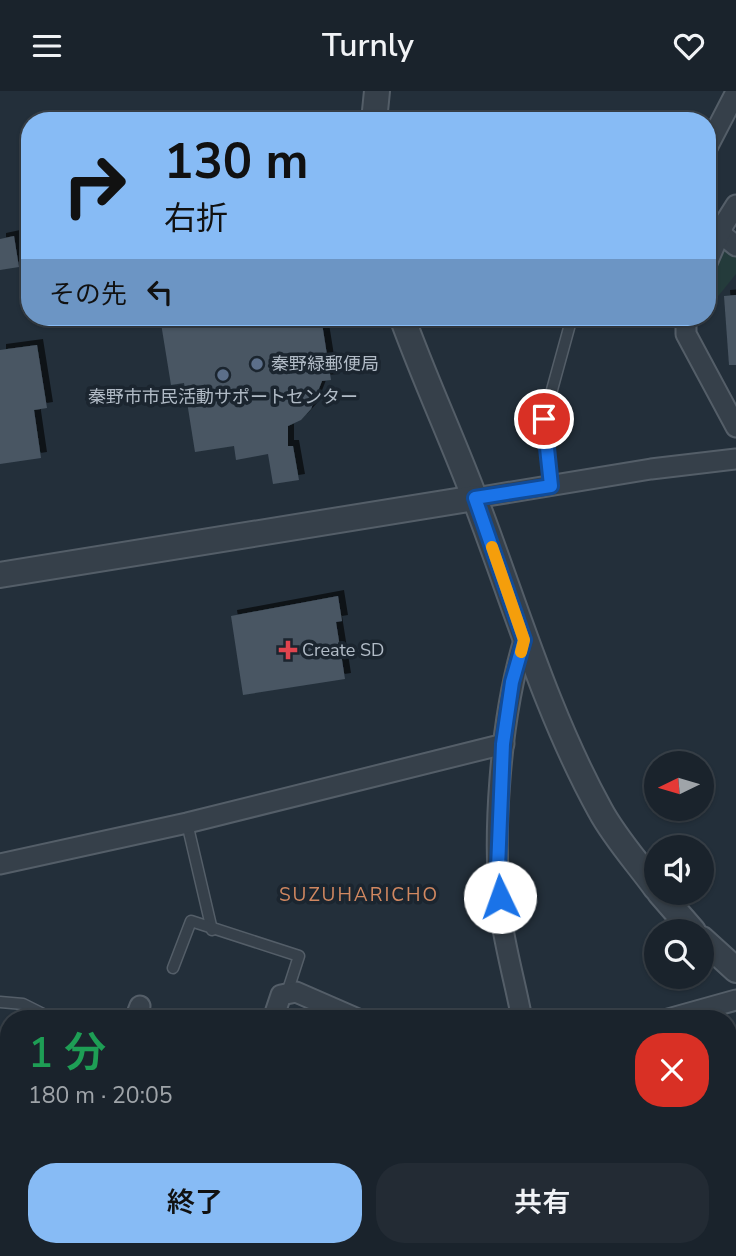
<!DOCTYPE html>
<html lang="ja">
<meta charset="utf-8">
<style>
body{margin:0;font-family:"Nunito Sans","Noto Sans JP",sans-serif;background:#232b34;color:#f1f3f6;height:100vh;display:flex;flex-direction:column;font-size:26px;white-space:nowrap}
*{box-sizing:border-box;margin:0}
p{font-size:23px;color:#9fa4a9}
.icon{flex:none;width:38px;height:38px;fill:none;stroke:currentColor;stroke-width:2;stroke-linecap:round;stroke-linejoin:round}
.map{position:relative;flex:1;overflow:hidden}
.panel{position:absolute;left:0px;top:919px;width:737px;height:247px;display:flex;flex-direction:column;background:#1a232c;border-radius:28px 28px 0 0;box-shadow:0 2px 5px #0004,0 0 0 2px #384048}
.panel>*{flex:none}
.banner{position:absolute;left:21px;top:21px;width:695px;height:214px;border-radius:28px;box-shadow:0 2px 5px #0004,0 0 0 2px #384048;background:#87bbf5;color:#111;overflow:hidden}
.needle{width:46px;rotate:265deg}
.tools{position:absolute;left:644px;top:660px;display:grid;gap:14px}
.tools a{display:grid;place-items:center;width:70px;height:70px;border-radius:50%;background:#1a232c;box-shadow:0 2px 5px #0004,0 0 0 2px #384048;font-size:35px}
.pin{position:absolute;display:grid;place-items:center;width:60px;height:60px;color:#fff;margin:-30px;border:4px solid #fff;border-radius:50%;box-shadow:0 2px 7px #0007}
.me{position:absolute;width:77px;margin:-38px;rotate:357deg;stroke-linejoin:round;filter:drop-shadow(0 0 5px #0008)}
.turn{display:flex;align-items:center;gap:24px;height:147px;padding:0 28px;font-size:32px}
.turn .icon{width:91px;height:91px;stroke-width:2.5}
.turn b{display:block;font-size:49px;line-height:60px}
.then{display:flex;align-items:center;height:66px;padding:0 28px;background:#0003;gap:14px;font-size:26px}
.round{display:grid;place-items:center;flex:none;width:74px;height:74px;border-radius:28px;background:#232b34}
.head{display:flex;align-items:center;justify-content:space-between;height:119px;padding:0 28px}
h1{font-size:42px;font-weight:600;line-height:52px;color:#1e9e55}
.cta{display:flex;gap:14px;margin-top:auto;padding:14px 28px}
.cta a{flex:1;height:80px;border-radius:28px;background:#87bbf5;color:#111;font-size:28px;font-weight:600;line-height:80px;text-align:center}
.cta a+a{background:#232b34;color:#f1f3f6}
header{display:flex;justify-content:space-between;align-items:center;height:91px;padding:0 28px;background:#1a232c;font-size:32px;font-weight:600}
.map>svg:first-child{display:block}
.green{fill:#243b3b}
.building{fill:#495663;filter:url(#shadow)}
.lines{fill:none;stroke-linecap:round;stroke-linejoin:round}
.service-casing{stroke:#545e68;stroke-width:13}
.minor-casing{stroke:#545e68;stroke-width:23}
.tertiary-casing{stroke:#545e68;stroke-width:28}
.service{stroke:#36404a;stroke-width:10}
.minor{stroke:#36404a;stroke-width:19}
.tertiary{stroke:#36404a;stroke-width:24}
.route-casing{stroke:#114b97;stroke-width:18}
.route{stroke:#1a73e8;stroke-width:12}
.slow{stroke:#f59e0b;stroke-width:12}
.service-dot{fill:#5c6f8a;stroke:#1b252f;stroke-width:2.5}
.health-dot{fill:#e0444e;stroke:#1b252f;stroke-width:2.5}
.labels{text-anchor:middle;stroke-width:7;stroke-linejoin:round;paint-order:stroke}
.poi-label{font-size:18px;fill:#b1bbc6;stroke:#1b252f;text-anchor:start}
.neighbourhood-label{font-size:19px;letter-spacing:2px;fill:#d18861;stroke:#1b252f}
</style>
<header><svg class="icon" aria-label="menu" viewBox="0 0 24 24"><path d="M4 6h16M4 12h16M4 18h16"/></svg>Turnly<svg class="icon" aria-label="heart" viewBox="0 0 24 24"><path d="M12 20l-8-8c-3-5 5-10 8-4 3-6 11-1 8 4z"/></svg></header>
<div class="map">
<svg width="736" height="1165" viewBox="0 0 736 1165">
<defs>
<filter id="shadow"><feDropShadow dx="6" dy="-6" stdDeviation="0" flood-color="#0009"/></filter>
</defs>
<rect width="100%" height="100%" fill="#232f3a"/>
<polygon class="green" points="730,158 736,163 736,183 707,219 707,192 720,161"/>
<g class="building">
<polygon points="14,145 19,176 0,179 0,148"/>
<polygon points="736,204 736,274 729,274 724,205"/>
<polygon points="160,226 321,226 331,289 322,290 311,318 301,329 288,335 288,355 293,355 299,389 273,393 268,363 236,369 234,355 195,361 184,292 171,294"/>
<polygon points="37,254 47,317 34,319 41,367 0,373 0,259"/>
<polygon points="338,505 342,530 336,531 345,588 243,604 231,525"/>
<polygon points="114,1157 121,1157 140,1165 111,1165"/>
</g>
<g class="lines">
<g class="service-casing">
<g id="service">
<polyline points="551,395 544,328 572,226"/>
<polyline points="187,732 212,839"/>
<polyline points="173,877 191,830 299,865 287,902"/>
<polyline points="0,911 23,913 53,928"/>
</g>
</g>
<g class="minor-casing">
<g id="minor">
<polyline points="707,57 736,1"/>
<polyline points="720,142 736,155"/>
<polyline points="707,172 724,133 736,114"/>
<polyline points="686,226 686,243 736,336"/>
<polyline points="475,407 651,378 736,368"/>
<polyline points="0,773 187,732 504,653"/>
<polyline points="135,928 140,915"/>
<polyline points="273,928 281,904 296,901 358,928"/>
<path d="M522,928C516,896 507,864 502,832C491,749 500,629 524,549"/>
<polyline points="668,928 736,909"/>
<polyline points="728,1065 736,1050"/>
<polyline points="0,1099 9,1103"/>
<polyline points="143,1157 162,1165"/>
<polyline points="259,1165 273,1157"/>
<polyline points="521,1165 522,1157"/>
<polyline points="658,1165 665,1157"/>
</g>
</g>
<g class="tertiary-casing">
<g id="tertiary">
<polyline points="374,30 377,0"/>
<path d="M402,226C424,287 452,347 475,408C515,513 546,621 600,719C615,747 638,772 656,797"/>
<polyline points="0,484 475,407"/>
<polyline points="660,802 693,840"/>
<polyline points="702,848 736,879"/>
</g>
</g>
<use href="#service" class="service"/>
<use href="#minor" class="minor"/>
<use href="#tertiary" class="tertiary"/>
</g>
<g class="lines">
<g class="route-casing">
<polyline id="route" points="500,806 498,778 503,653 512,591 524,549 475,407 551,395 544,328"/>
</g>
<use href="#route" class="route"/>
<polyline class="slow" points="492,456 524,549 521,561"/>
</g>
<g class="service-dot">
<circle cx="257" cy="273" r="7"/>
<circle cx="223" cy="284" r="7"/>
</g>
<path class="health-dot" d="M284.5 548.5h7v7h7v7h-7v7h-7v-7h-7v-7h7z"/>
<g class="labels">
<g class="poi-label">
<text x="271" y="279">秦野緑郵便局</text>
<text x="223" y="312" text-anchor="middle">秦野市市民活動サポートセンター</text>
<text x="302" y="565">Create SD</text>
</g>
<g class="neighbourhood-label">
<text x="359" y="810">SUZUHARICHO</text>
</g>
</g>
</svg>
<div class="tools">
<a><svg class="needle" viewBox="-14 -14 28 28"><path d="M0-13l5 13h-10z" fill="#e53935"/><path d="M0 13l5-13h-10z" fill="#9fa4a9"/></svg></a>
<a><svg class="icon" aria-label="sound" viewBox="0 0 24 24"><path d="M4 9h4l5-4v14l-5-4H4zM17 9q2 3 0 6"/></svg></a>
<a><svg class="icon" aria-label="search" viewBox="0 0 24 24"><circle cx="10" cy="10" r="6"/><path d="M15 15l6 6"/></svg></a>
</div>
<div class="pin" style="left:544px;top:328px;background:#d93025"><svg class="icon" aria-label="arrive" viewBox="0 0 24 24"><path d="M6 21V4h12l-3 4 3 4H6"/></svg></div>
<svg class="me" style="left:500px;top:806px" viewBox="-20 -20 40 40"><circle r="19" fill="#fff"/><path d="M0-13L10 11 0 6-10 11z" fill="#1a73e8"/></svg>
<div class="banner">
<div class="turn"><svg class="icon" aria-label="right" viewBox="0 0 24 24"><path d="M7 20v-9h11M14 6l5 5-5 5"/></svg><div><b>130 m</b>右折</div></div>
<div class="then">その先<svg class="icon" aria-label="left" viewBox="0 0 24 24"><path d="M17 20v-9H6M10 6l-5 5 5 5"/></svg></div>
</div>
<section class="panel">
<div class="head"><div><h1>1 分</h1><p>180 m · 20:05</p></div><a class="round" style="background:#d93025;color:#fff"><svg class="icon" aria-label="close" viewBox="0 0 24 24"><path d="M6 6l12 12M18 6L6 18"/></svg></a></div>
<div class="cta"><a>終了</a><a>共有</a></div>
</section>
</div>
